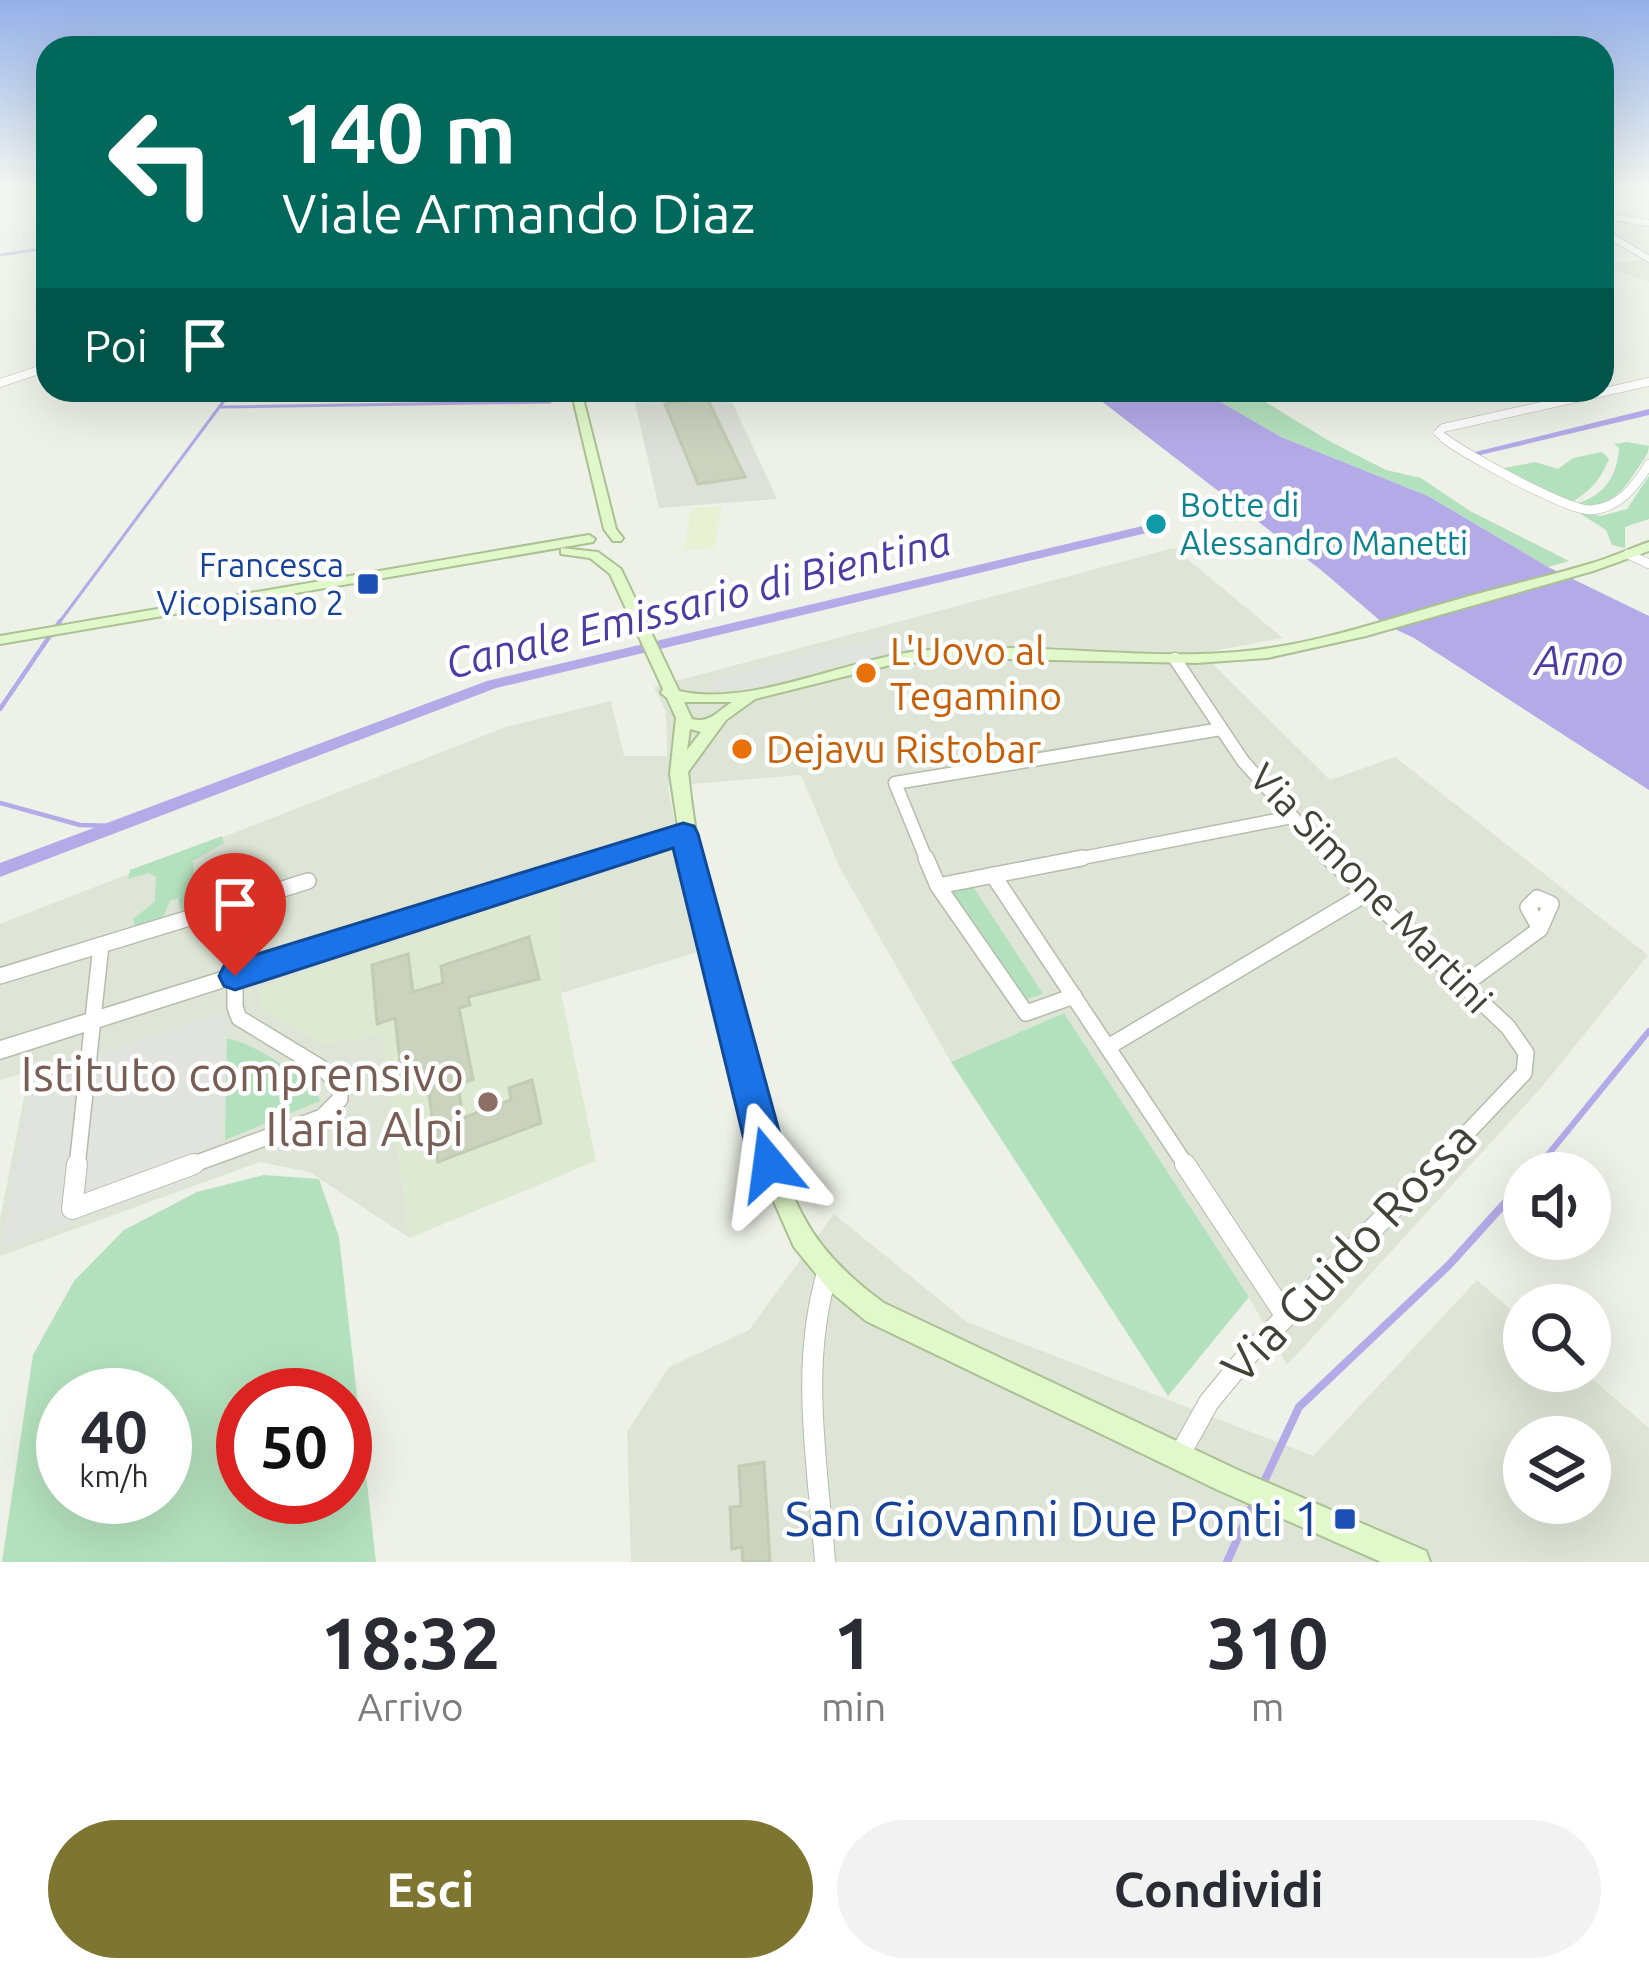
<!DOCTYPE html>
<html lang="it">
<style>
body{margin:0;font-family:Ubuntu,sans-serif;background:#f2f2f3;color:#2b2b33;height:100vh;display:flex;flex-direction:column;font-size:45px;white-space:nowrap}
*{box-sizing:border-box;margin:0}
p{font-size:39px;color:#7c7c81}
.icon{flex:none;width:66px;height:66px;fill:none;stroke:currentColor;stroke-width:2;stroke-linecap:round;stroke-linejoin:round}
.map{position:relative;height:1562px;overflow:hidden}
.panel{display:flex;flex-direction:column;background:#fff;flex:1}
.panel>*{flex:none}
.guide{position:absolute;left:36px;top:36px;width:1578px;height:366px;border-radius:36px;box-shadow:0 12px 48px #0002;background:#00695c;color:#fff;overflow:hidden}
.buttons{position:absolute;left:1503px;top:1152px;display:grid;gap:24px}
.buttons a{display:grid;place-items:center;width:108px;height:108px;border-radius:50%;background:#fff;box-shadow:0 12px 48px #0002;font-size:60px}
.speed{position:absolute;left:36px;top:1368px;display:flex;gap:24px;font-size:60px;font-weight:700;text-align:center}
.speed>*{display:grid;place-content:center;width:156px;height:156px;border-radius:50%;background:#fff;box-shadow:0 12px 48px #0002;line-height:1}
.speed small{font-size:30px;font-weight:400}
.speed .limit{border:18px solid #d22;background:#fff;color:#111}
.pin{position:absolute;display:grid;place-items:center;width:102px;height:102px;color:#fff;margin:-123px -51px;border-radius:50% 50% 50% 0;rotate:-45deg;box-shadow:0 0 12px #0007}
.pin .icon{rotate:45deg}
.me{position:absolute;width:132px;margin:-66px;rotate:344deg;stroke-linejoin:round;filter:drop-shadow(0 0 9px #0008)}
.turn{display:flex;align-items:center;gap:42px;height:252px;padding:0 48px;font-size:54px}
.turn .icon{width:156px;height:156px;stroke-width:2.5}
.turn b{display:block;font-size:84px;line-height:102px}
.then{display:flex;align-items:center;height:114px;padding:0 48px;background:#0003;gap:24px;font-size:45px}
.eta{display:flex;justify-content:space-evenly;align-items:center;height:204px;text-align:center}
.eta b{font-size:72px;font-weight:700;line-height:84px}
.cta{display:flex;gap:24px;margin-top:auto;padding:24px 48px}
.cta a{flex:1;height:138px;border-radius:72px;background:#7d7530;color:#fff;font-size:48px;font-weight:700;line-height:138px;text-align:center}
.cta a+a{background:#f2f2f3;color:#2b2b33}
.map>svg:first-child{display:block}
.residential{fill:#dee5d6;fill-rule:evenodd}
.commercial{fill:#e8f1d4}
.industrial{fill:#dee1d9}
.education{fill:#dee9d2}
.green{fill:#b4e1bd;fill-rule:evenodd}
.parking{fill:#e1e3de}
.water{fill:#b4aae8}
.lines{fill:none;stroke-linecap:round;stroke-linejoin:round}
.stream-far3{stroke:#b4aae8;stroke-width:3}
.stream-far2{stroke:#b4aae8;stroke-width:4.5}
.stream-far1{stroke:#b4aae8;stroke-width:6}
.stream{stroke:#b4aae8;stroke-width:8}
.canal{fill:#b4aae8;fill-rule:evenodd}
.building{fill:#cbd2be;stroke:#c2ccb2;stroke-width:3}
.minor-far5-casing{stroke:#b5bcab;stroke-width:8}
.minor-far4-casing{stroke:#b5bcab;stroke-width:9}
.minor-far3-casing{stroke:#b5bcab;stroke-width:10}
.minor-far2-casing{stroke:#b5bcab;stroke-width:15}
.minor-far1-casing{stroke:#b5bcab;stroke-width:18}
.minor-casing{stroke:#b5bcab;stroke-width:22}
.tertiary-casing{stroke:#b5bcab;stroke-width:3}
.secondary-casing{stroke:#abc093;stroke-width:4}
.minor-far5{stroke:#fff;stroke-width:6}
.minor-far4{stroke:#fff;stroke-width:8}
.minor-far3{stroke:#fff;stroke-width:9}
.minor-far2{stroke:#fff;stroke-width:12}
.minor-far1{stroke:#fff;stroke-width:15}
.minor{stroke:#fff;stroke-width:20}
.tertiary{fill:#fff;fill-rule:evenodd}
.secondary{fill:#e1f8ca;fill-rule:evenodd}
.route{fill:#1a73e8;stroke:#114b97;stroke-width:3}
.culture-dot{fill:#0f9aa8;stroke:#fff;stroke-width:4.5}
.transit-dot{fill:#1a4fb4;stroke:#fff;stroke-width:4.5}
.food-dot{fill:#e8710a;stroke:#fff;stroke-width:4.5}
.education-dot{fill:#8d6e63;stroke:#fff;stroke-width:4.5}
.labels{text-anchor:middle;stroke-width:9;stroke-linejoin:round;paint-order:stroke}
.far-culture-label{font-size:33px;fill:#0d838f;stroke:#fff;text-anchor:start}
.far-transit-label{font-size:33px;fill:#164399;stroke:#fff;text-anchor:end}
.food-label{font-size:39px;fill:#c56008;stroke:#fff;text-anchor:start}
.street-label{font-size:39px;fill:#3f4437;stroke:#fff}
.water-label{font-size:42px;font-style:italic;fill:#4e3ca4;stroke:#fff}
.near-education-label{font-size:48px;fill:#785e54;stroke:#fff;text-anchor:end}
.near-street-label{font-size:48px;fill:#3f4437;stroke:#fff}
.near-transit-label{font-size:48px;fill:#164399;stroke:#fff;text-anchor:end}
</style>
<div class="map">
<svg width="1649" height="1562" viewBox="0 0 1649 1562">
<rect width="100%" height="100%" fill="#edf1e7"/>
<g class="residential">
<polygon points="1602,213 1649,220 1649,282 1603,265 1644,259 1602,235"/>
<polygon points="1174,548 1283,638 1202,653 1330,780 1395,757 1648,955 1541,1088 1287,1365 1249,1297 1064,1013 951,1062 840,868 801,775 668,786 698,952 561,993 561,889 383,1035 410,1238 309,1172 260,1162 0,1256 0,1220 29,1072 0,1080 0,924 506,727 611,701 624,756 667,756 666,712 654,687"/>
<path d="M834,1214L967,1322L1313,1456L1477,1280L1524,1321V1371H1583L1649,1428V1562H631L627,1432L669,1367L749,1330ZM1524,1437H1590V1503H1524Z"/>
</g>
<polygon class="commercial" points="722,506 715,549 684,550 691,508"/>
<polygon class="industrial" points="728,393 777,499 659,508 635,403"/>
<polygon class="education" points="561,887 561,993 596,1161 410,1238 383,1035 323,1044 261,1009 259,988"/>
<g class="green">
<polygon points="1200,390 1246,390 1329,441 1386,470 1421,478 1470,511 1569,561 1548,567 1428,496 1281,437"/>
<path d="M1627,442L1649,446C1648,457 1642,461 1636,471C1618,499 1604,509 1571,505C1602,498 1617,479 1619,448L1614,444Z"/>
<path d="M1602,452L1609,459C1599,483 1590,490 1570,504L1499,469L1535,462L1558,469L1573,458Z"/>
<polygon points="1649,476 1649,519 1625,527 1625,548 1612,545 1606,530 1576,511 1601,516 1627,509"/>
<polygon points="222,836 224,843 193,861 195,891 213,893 213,902 182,912 178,898 170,901 163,917 134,926 134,918 155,902 156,877 149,873 128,879 130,870"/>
<polygon points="972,885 1043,994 1027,999 950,892"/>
<polygon points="1064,1013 1249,1297 1168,1396 951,1062"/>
<path d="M227,1039C247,1039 316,1082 320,1101L225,1140Z"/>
<path d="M264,1175L319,1179L339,1237L376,1562H2L33,1355L74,1281L124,1230L197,1192ZM63,1395H165V1497H63ZM243,1395H345V1497H243Z"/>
</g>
<g class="parking">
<polygon points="915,635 928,644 928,651 837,666 739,692 735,687 714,691 708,680 829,649"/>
<polygon points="226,1012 221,1170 2,1246 32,1077"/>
</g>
<polygon class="water" points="1087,390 1200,390 1281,437 1428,496 1548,567 1649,616 1649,790 1414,638 1384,624 1321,570"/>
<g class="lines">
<g class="stream-far3">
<polyline points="0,255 48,248"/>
<polyline points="221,407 550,402 555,390"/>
<polyline points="58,624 232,390"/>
</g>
<g class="stream-far2">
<polyline points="0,709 60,621"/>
<polyline points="0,803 80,825 115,826"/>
</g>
<polyline class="stream-far1" points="1538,1167 1649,1031"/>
<g class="stream">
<polyline points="1533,1173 1541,1164"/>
<polyline points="1262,1486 1299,1407 1449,1265 1524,1182"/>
<polyline points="1227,1562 1254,1502"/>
</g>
<g class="canal">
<polygon points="1649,409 1649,415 1476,456 1471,453"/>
<polygon points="1151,524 1157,528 1155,531 496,688 0,877 0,863 487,681"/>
</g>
</g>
<g class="building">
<polygon points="707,398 745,477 698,484 665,404"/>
<polygon points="529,937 539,979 468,997 470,1005 459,1008 473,1079 458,1085 463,1118 511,1100 509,1088 532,1080 541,1123 438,1162 426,1072 402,1080 395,1018 377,1024 372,965 408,954 413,992 443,983 441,966"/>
<polygon points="764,1462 770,1562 743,1562 742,1547 732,1549 730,1507 741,1506 739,1466"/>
</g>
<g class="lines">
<g class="minor-far5-casing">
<g id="minor-far5">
<polyline points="1602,215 1649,223"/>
<polyline points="1602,231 1649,259"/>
</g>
</g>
<g class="minor-far4-casing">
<g id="minor-far4">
<polyline points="0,383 48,367"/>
<polyline points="1448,441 1438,433 1443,428 1649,382"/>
</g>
</g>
<g class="minor-far3-casing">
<g id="minor-far3">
<path d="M1444,438C1464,454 1568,511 1591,510C1619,508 1636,486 1649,464"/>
<polyline points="1628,554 1649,564"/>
</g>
</g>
<g class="minor-far2-casing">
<g id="minor-far2">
<polyline points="1175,659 1243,761 1332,861"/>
<polyline points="927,861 895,783 1221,729"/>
<polyline points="1067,861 1292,817"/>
</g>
</g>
<g class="minor-far1-casing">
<g id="minor-far1">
<polyline points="926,858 938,886 1026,1013 1074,996"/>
<polyline points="1329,858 1508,1027 1526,1053 1524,1073 1435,1167"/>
<polyline points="993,875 1187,1167"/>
<polyline points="938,886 1082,858"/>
<polygon points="1537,898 1551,904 1540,929 1528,907"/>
<polyline points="235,904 308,881"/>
<polyline points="0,976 101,945"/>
<polyline points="1464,985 1540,929"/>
<polyline points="1108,1047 1369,892"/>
<polyline points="77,1167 101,945 235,904 235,1007 239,1018 323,1069 340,1085 340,1099 322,1117 186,1167"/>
</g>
</g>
<g class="minor-casing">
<g id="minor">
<polyline points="77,1164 72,1209 194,1164"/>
<polyline points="1185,1164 1285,1315"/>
<polyline points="1179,1456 1209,1402 1246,1357 1437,1164"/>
<path d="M825,1562C818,1466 799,1368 827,1273"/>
</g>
</g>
<g class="tertiary-casing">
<polygon id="tertiary" points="683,828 689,830 691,834 689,838 0,1059 0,1041"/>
</g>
<g class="secondary-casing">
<g id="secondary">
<polygon points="571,390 581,390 616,529 623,538 621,541 613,541 604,529"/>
<polygon points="589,535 595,539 593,542 0,644 0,636"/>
<path d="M1649,542V551L1593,571L1366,636L1267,658L1196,663L957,658L890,665L755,699L726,720L688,772C699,879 727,984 757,1086C771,1129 782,1176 803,1216C822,1252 852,1280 884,1303L1238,1470L1426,1551L1430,1562H1381L1218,1490L866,1321L831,1292L794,1247L767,1186L747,1126L705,969L687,888L670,774L676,718L667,698L661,693L663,689L610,574L590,558L561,554V548L598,552L621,569L679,691C750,708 847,659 919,651C1025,640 1131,661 1237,652C1310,646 1379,622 1449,602C1495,588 1543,578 1589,564C1610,558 1629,549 1649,542ZM684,702H732C718,711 709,724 692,719ZM690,729L701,732L687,750Z"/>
</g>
</g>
<use href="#minor-far5" class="minor-far5"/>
<use href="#minor-far4" class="minor-far4"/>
<use href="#minor-far3" class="minor-far3"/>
<use href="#minor-far2" class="minor-far2"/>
<use href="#minor-far1" class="minor-far1"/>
<use href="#minor" class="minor"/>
<use href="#tertiary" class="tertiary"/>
<use href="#secondary" class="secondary"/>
</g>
<linearGradient id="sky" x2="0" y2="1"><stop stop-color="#93b0e8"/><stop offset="0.46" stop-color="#f7f9f4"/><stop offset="1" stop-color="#f7f9f4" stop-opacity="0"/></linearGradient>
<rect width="1649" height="408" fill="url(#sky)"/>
<polygon class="route" points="683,823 694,826 698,834 788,1164 783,1178 769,1183 756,1178 750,1164 673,848 235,990 224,986 219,976 224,966 235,961"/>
<circle class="culture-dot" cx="1156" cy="524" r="12"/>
<g class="transit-dot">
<rect x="356" y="572" width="24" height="24" rx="6"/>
<rect x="1333" y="1507" width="24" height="24" rx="6"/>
</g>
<g class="food-dot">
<circle cx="866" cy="673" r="12"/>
<circle cx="742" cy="749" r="12"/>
</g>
<circle class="education-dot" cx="488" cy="1102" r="12"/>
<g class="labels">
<g class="far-culture-label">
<text x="1180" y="517">Botte di<tspan x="1180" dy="38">Alessandro Manetti</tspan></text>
</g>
<g class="far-transit-label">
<text x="344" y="577">Francesca<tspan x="344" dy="38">Vicopisano 2</tspan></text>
</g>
<g class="food-label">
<text x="890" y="665">L'Uovo al<tspan x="890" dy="45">Tegamino</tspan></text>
<text x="766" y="763">Dejavu Ristobar</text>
</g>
<g class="street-label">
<text transform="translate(1371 888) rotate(46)" y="14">Via Simone Martini</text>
</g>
<g class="water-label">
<text transform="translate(698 602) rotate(-14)" y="15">Canale Emissario di Bientina</text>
<text x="1579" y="675">Arno</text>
</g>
<g class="near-education-label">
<text x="464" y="1091">Istituto comprensivo<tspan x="464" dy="55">Ilaria Alpi</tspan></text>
</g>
<g class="near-street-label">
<text transform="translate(1349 1252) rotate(-46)" y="17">Via Guido Rossa</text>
</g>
<g class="near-transit-label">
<text x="1321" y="1536">San Giovanni Due Ponti 1</text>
</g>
</g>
</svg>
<div class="buttons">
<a><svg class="icon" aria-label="sound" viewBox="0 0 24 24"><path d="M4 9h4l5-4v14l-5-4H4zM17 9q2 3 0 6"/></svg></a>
<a><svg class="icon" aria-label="search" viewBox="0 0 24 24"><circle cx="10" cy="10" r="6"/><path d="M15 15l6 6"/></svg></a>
<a><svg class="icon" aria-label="layers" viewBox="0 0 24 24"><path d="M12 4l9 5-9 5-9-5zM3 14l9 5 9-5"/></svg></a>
</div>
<div class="speed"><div>40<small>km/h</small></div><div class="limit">50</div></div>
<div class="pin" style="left:235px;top:976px;background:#d93025"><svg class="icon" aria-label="arrive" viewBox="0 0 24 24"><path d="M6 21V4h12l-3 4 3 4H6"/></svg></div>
<svg class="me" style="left:769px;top:1164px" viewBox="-20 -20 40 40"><path d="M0-17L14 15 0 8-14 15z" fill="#1a73e8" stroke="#fff" stroke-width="4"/></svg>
<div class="guide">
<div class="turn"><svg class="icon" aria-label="left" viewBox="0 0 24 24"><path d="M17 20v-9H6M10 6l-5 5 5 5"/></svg><div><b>140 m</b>Viale Armando Diaz</div></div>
<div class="then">Poi<svg class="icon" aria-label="arrive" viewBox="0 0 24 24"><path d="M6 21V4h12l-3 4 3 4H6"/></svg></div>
</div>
</div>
<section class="panel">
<div class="eta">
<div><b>18:32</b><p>Arrivo</p></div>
<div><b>1</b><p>min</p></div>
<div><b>310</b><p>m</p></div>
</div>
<div class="cta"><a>Esci</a><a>Condividi</a></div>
</section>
